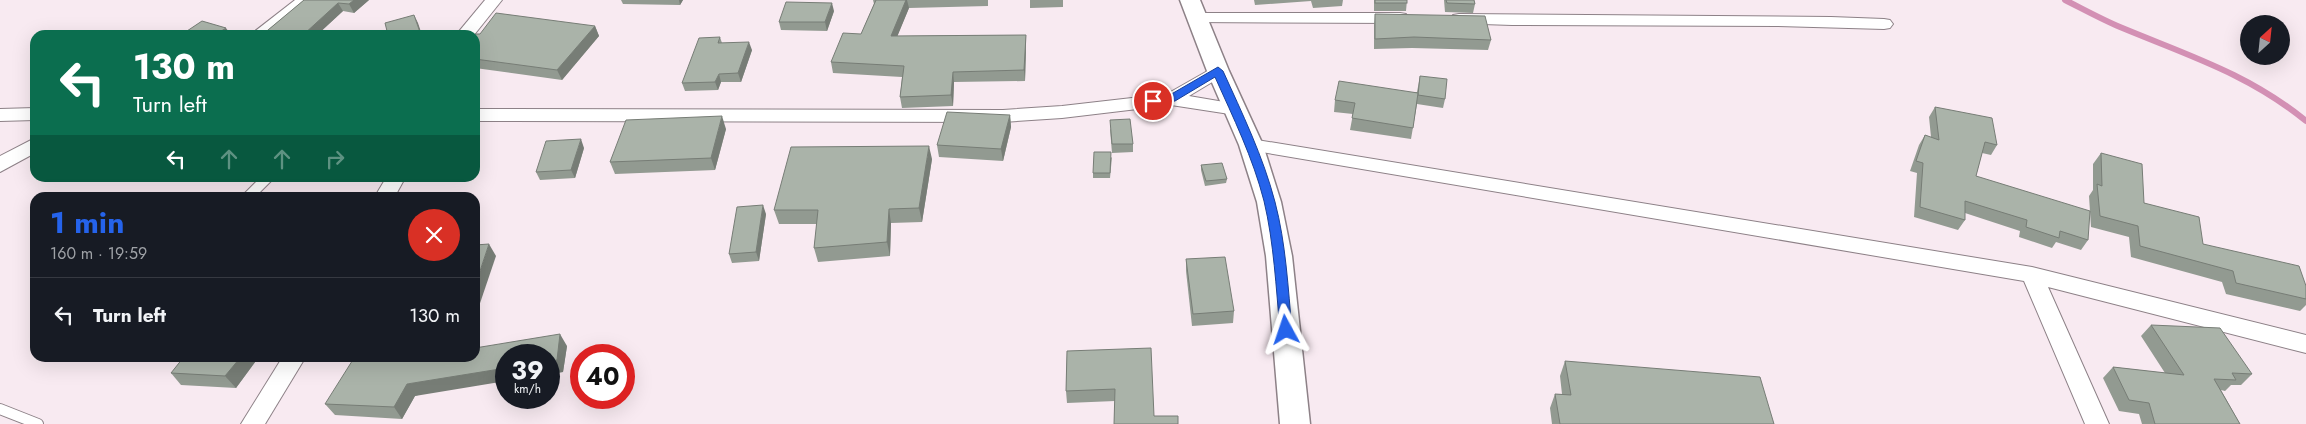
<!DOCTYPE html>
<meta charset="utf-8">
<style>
body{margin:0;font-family:Jost,sans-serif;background:#20242c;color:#f1f3f6;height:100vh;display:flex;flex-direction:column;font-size:19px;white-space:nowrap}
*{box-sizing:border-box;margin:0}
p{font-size:16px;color:#9ea1a6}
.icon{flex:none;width:28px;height:28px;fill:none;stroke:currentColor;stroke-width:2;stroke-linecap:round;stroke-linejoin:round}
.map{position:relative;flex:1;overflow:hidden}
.sheet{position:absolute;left:30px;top:192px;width:450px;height:170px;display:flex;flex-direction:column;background:#171b24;border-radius:15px;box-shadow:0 5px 20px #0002}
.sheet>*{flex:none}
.top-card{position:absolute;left:30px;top:30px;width:450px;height:152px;border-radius:15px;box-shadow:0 5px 20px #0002;background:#0b6e4f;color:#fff;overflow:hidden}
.needle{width:32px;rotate:27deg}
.buttons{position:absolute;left:2240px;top:15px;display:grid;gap:10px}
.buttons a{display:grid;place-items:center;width:50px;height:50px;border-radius:50%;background:#171b24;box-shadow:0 5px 20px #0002;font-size:25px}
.speed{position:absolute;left:495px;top:344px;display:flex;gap:10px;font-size:25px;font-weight:700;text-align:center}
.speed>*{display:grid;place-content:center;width:65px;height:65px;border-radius:50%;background:#171b24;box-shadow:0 5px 20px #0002;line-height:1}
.speed small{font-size:12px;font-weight:400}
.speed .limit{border:8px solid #d22;background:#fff;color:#111}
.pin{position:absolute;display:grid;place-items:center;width:42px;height:42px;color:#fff;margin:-21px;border:2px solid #fff;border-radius:50%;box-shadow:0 1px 5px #0007}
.me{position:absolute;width:55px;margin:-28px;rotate:355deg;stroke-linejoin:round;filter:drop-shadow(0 0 4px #0008)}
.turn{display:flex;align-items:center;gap:18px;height:105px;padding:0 20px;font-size:22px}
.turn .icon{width:65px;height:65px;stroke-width:2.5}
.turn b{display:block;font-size:35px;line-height:42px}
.lanes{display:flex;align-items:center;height:48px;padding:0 20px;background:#0003;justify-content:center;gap:25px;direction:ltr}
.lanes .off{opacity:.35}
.round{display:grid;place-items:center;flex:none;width:52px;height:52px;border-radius:26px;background:#20242c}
.headline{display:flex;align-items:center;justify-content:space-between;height:85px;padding:0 20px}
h1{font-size:30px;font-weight:700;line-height:38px;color:#2563eb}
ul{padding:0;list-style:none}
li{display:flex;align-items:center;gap:15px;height:75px;padding:0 20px;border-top:1px solid #363941}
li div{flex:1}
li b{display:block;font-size:19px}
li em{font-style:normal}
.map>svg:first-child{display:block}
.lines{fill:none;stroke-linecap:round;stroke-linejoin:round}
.stream{stroke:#d390b4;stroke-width:6}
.service-casing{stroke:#8d8187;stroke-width:12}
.minor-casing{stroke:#8d8187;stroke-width:2}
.tertiary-casing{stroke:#8d8187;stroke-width:3}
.service{stroke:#fff;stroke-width:10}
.minor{fill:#fff;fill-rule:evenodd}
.tertiary{fill:#fff;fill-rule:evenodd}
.wall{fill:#929a91}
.shaded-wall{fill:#777d76}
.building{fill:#aab3a9;stroke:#777d76}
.route{fill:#2563eb;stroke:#184099}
</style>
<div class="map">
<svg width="2306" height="424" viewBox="0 0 2306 424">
<rect width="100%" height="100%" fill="#f8eaf1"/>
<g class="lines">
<path class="stream" d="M2065,0C2083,9 2101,19 2120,27C2187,55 2249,74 2306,121"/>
<g class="service-casing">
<g id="service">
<polyline points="247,198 267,178"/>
<polyline points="0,409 38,424"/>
</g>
</g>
<g class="minor-casing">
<g id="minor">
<polygon points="295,0 314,0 270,35 250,35"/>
<polygon points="485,0 502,0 474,35 456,35"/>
<polygon points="1197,13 1400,13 1406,14 1408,18 1406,22 1400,23 1191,22 1189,18 1191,14"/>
<polygon points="1459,14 1831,17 1884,19 1890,20 1893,24 1890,28 1884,29 1778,26 1512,25 1453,23 1451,19 1453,15"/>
<polygon points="1218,65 1224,67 1227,71 1224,75 1189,96 1242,105 1245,109 1242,113 1236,115 1171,105 1062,118 1003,122 475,121 475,109 1003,110 1062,106 1167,94"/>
<polygon points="35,108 35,120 0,121 0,109"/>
<polygon points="35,138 35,153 0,172 0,156"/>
<polygon points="1251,139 2032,267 2306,335 2306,353 2048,287 2109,424 2085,424 2024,281 1244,149 1242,145 1244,141"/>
<polygon points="386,178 405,178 394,198 374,198"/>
<polygon points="282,358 305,358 265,424 241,424"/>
</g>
</g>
<g class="tertiary-casing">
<polygon id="tertiary" points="1180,0 1200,0 1229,71 1263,145 1281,202 1292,256 1310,424 1280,424 1266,256 1257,202 1239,145 1207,71"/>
</g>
<use href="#service" class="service"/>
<use href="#minor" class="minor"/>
<use href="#tertiary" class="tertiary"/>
</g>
<g class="wall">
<polygon points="304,0 369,0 354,13 343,11 317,35 262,35"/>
<polygon points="621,0 683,0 680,5 623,4"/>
<polygon points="873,0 988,0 988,6 909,8 897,36 1026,35 1026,46 1025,81 954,82 953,106 902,108 900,97 902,77 833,73 831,62 861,34 874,4"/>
<polygon points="1030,0 1063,0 1063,7 1030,8"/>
<polygon points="1254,0 1343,0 1342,6 1313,8 1311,1 1255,5"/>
<polygon points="1374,0 1407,0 1406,11 1374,11"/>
<polygon points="1444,0 1474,0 1475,4 1473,13 1445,12"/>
<polygon points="834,11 827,31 781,30 779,22"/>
<polygon points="1375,14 1491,40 1488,50 1412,48 1374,49 1374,25"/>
<polygon points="595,26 599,36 562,80 475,68 475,35"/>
<polygon points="720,37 722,43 752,50 741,82 721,82 718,90 685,91 682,83"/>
<polygon points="1420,76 1445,99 1443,108 1417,104 1411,139 1350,130 1353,114 1334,112 1335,100 1417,92"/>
<polygon points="1935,107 1997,145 1991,155 1982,153 1976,176 2088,240 2081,250 2056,242 2052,248 2019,237 2020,231 1965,213 1965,220 1958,230 1914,217 1917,173 1910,171 1919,145 1925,135 1931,137 1929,117"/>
<polygon points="1010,115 1011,127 1003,161 939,157 937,145"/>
<polygon points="726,129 715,170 615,174 610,162"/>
<polygon points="1110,129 1133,144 1133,152 1112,153"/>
<polygon points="584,148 575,178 540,180 536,172"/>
<polygon points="2101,153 2144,203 2203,244 2306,286 2306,305 2300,311 2226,294 2222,282 2131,257 2129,237 2091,227 2089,196 2093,190 2093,164"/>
<polygon points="1112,157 1110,178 1093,178 1093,173"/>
<polygon points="932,159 922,222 891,223 890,256 818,262 814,248 817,224 779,224 774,210"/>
<polygon points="1201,165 1227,179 1226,183 1205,186 1201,170"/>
<polygon points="766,214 759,261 732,263 729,254"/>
<polygon points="1186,259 1234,311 1233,323 1192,326 1186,271"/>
<polygon points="2151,325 2252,374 2241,385 2231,385 2225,391 2221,390 2240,424 2142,424 2139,414 2119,411 2103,378 2113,367 2165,373 2141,336"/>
<polygon points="567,346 563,372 549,374 549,355 415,396 402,419 335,415 325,404"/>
<polygon points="1067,351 1154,416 1114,424 1115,401 1067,403 1066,391"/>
<polygon points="258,358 236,388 181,385 171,373"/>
<polygon points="1565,361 1774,424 1552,424 1550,408 1555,394 1562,394 1560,376"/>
</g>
<g class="shaded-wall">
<polygon points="354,0 369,0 354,13 349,4"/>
<polygon points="679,0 683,0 680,5"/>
<polygon points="906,0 907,0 909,8 893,47 891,36"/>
<polygon points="338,3 343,11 317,35 303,35"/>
<polygon points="832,3 834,11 827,31 825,22"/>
<polygon points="414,15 418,23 422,35 421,35"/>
<polygon points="595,26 599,36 562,80 557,70"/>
<polygon points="226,28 231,35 215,35"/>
<polygon points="1026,35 1026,46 1025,81 1024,70"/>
<polygon points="749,42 752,50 741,82 738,73"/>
<polygon points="953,72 954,82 953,106 951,95"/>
<polygon points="719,74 721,82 718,90 715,82"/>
<polygon points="1010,115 1011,127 1003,161 1001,149"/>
<polygon points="722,116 726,129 715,170 711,158"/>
<polygon points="581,139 584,148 575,178 571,170"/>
<polygon points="929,146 932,159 922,222 919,208"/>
<polygon points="763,205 766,214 759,261 756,252"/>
<polygon points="889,209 891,223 890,256 887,242"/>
<polygon points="489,244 496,256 475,318 475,286"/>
<polygon points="560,334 567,346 563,372 549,374 549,361"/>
<polygon points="240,358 258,358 236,388 225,376"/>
<polygon points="506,368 506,381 415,396 402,419 394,407 407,384"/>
</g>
<g class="building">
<polygon points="304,0 354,0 349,4 338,3 303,35 262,35"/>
<polygon points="876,0 906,0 891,36 1026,35 1024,70 953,72 951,95 900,97 904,66 831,62 843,33 861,34"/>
<rect x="1375" y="0" width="32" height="3"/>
<polygon points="1446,0 1474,0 1475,4 1447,3"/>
<polygon points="786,2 832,3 825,22 779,22"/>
<polygon points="496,13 595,26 557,70 475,59 475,35 473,35 475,34 480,34"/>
<polygon points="1375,14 1485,16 1491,40 1414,37 1375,39"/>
<polygon points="414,15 421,35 388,35 385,23"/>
<polygon points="202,21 226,28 215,35 181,35"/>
<polygon points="720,37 718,43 749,42 738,73 719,74 715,82 682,83 699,38"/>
<polygon points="1420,76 1447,79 1445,99 1418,95"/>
<polygon points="1339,81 1418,93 1413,128 1352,118 1355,103 1335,100"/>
<polygon points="1935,107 1992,118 1997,145 1985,142 1976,176 2090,211 2088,240 2060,231 2059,238 2026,227 2027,220 1965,201 1965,220 1920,207 1923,163 1916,161 1925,135 1939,140"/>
<polygon points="947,112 1010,115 1001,149 937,145"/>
<polygon points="722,116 711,158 610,162 626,120"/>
<polygon points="1130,119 1133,144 1112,144 1110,120"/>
<polygon points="581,139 571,170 536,172 546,141"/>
<polygon points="929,146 919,208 889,209 887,242 814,248 818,210 774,210 791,147"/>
<polygon points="1094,152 1111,152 1110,173 1093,173"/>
<polygon points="2101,153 2142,164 2144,203 2199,217 2203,244 2299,266 2306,286 2306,299 2236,283 2233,271 2140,246 2138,226 2100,216 2097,184 2102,186"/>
<polygon points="1222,163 1227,179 1206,181 1201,165"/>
<polygon points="763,205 756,252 729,254 737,207"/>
<polygon points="489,244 475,286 475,245"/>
<polygon points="1225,257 1234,311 1193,314 1186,259"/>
<polygon points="2151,325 2220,328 2252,374 2232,373 2236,380 2214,379 2240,424 2155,424 2149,403 2129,400 2113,367 2184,375"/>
<polygon points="560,334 557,360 549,361 549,355 506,355 506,368 407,384 394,407 325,404 354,358 475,358 475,348"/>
<polygon points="1151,348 1154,416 1178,416 1178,424 1114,424 1115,389 1066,391 1067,351"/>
<polygon points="183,358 240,358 225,376 171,373"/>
<polygon points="1565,361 1760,377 1774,424 1560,424 1555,394 1571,395"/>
</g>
<path class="route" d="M1218,67L1223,71C1242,113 1263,156 1275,202C1286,244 1288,288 1292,330L1286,335L1280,330C1276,288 1274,243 1264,201C1253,158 1233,117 1215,77L1175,101L1153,104L1148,101L1153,98L1168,96Z"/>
</svg>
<div class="buttons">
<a><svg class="needle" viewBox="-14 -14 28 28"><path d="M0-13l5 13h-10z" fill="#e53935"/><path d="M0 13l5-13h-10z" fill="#9ea1a6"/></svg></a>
</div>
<div class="speed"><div>39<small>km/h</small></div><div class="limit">40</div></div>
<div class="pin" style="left:1153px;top:101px;background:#d93025"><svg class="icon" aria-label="arrive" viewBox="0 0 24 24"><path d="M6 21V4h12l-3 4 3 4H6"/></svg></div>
<svg class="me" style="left:1286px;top:330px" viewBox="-20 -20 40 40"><path d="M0-17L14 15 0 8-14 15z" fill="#2563eb" stroke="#fff" stroke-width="4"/></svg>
<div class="top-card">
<div class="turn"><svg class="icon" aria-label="left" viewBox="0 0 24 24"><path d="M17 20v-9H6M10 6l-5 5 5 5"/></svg><div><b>130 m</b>Turn left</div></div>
<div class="lanes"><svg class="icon" aria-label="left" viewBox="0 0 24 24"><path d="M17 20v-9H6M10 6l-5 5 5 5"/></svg><svg class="icon off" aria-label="ahead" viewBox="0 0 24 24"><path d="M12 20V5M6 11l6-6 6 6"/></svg><svg class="icon off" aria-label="ahead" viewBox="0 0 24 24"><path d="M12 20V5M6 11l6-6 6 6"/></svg><svg class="icon off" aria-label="right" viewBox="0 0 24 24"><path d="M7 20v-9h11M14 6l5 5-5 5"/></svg></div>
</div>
<section class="sheet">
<div class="headline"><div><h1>1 min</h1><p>160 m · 19:59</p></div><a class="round" style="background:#d93025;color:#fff"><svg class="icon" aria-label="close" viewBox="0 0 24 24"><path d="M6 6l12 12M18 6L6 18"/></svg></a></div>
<ul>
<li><svg class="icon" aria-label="left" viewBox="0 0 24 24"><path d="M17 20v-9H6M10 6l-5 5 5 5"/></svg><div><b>Turn left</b></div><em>130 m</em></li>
</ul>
</section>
</div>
